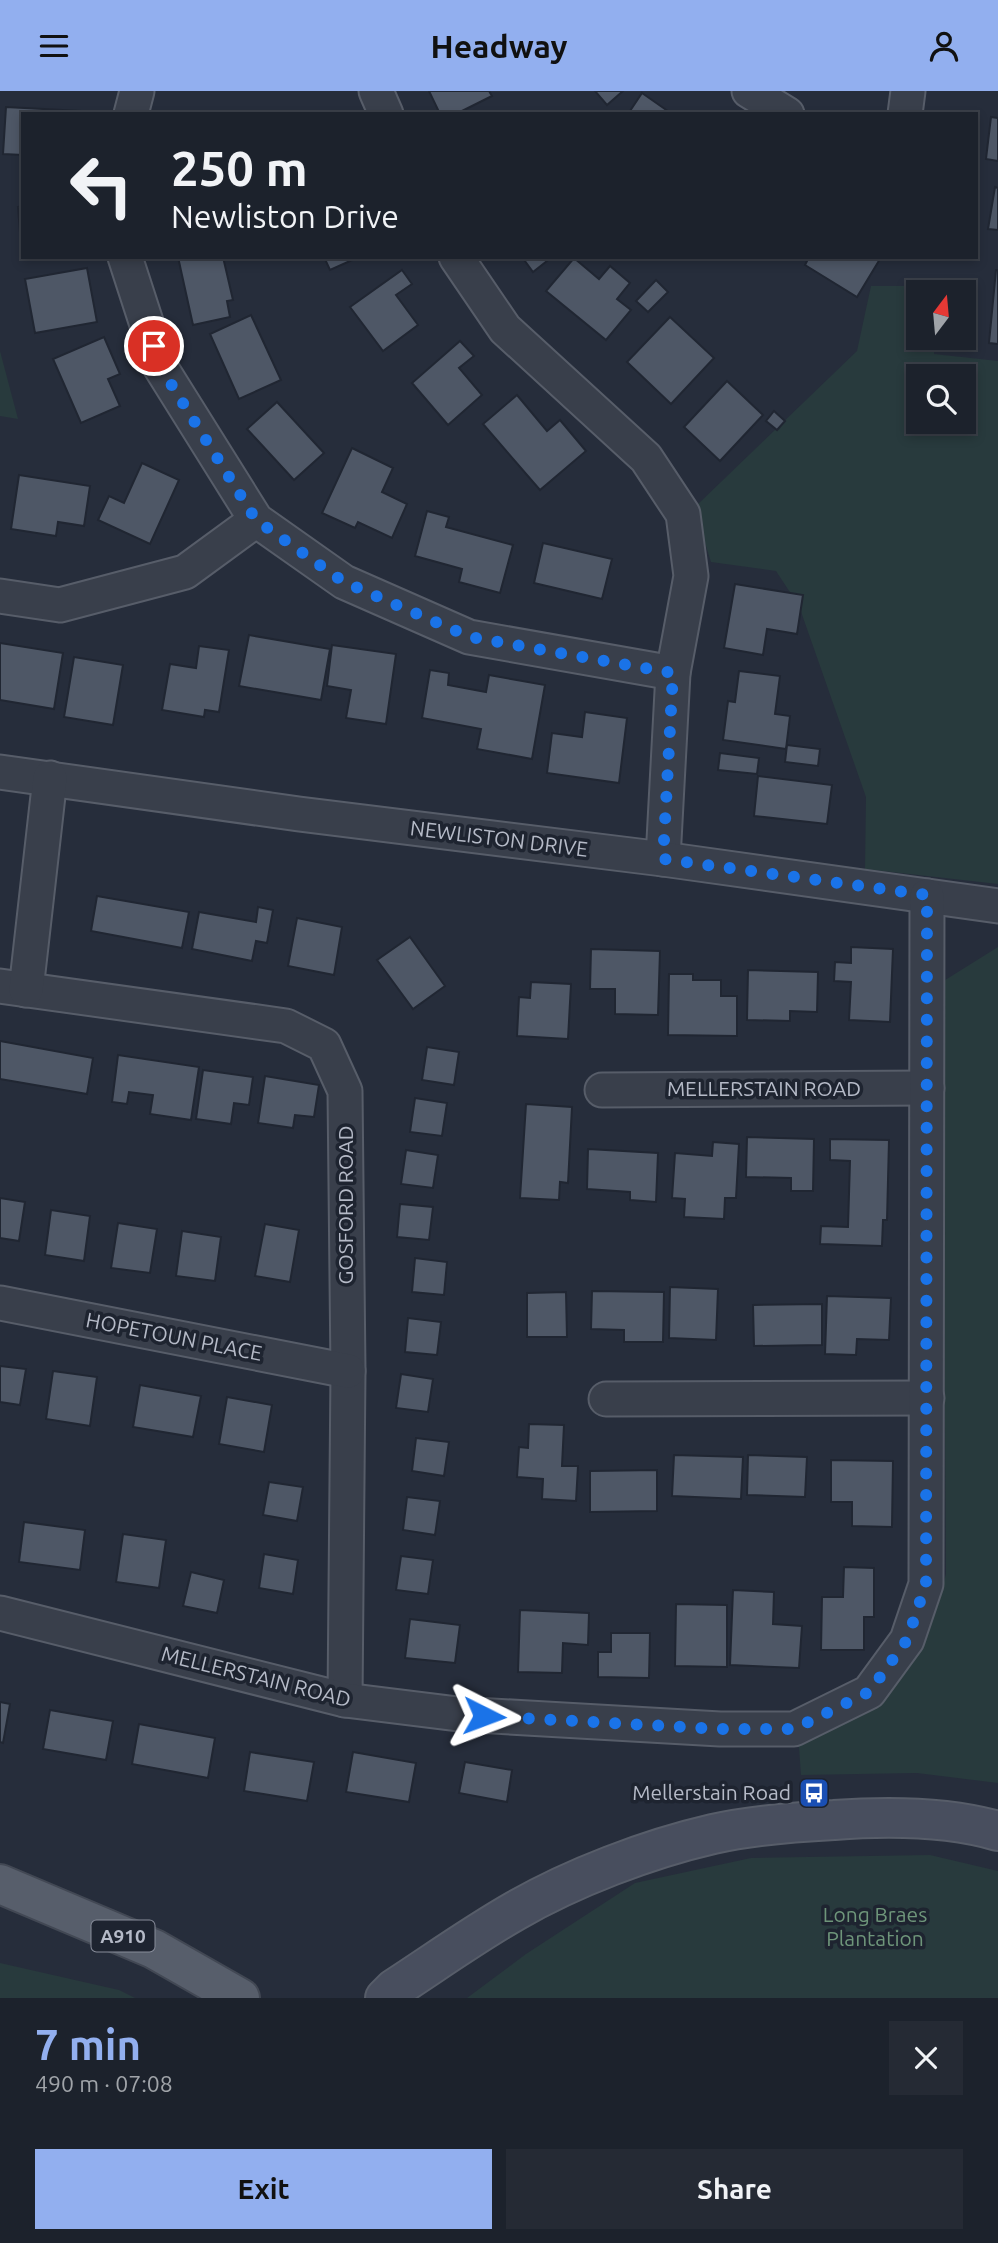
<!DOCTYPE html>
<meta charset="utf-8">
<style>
body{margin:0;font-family:Ubuntu,sans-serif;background:#252a34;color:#f1f3f6;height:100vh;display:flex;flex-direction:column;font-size:26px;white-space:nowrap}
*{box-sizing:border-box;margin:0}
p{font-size:23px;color:#a0a4a9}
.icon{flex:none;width:38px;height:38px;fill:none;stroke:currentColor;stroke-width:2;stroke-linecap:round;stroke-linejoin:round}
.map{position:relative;height:1907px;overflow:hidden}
.side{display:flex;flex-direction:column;background:#1c222c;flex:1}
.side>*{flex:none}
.guide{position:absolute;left:21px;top:21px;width:957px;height:147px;border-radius:0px;box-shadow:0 4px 10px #0003,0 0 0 2px #3a3f48;background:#1c222c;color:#f1f3f6;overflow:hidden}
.needle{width:46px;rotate:16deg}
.fabs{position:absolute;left:906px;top:189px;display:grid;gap:14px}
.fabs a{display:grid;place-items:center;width:70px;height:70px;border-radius:0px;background:#1c222c;box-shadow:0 4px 10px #0003,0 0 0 2px #3a3f48;font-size:35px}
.pin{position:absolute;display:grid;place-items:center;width:60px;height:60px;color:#fff;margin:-30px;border:4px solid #fff;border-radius:50%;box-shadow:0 2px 7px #0007}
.me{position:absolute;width:77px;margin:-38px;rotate:93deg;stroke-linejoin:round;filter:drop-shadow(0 0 5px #0008)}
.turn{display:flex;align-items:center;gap:24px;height:147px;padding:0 35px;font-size:32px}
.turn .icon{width:91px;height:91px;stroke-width:2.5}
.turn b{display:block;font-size:49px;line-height:60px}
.round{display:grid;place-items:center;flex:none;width:74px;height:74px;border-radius:0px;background:#252a34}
.summary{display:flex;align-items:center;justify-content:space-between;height:119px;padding:0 35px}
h1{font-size:42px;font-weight:700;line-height:52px;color:#92afef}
.cta{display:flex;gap:14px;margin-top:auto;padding:14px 35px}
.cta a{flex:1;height:80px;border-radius:0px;background:#92afef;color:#111;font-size:28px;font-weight:700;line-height:80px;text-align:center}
.cta a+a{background:#252a34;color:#f1f3f6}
header{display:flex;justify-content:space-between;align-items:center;height:91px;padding:0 35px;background:#92afef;color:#111;font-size:32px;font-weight:700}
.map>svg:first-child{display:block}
.green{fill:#283a3d;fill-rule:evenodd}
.building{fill:#4e5766;stroke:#202632;stroke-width:2}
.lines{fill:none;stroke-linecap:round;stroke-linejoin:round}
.street-casing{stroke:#575d69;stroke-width:37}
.secondary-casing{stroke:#575d69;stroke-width:42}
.primary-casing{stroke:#424854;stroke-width:42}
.street{stroke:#393f4b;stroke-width:33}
.secondary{stroke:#484e5e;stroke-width:38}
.primary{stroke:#575e6b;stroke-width:38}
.route{stroke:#1a73e8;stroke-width:12;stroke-dasharray:0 21.6}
.labels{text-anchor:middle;stroke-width:7;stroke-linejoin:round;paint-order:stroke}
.shield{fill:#1e2430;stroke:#888d9a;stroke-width:2}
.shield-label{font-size:19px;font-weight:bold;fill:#b5bac7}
.street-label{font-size:21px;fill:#b5bac7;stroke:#1e2430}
.poi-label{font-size:21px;fill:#b5bac7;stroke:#1e2430;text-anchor:end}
.park-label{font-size:21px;fill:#6e957a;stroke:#1e2430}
</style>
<header><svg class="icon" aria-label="menu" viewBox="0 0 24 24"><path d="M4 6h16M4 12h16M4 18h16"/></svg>Headway<svg class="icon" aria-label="person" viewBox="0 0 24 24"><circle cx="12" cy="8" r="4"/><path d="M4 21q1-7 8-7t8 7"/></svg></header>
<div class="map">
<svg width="998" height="1907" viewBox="0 0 998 1907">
<rect width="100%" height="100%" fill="#262d3b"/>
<g class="green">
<path d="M871,195H934V201H919V247H934V263L998,270V793L865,778L866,706L799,515L776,480L711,471L694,417L857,260ZM919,285H964V331H919Z"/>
<polygon points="0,260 18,328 0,325"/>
<path d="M998,856V1692L917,1682L801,1684L798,1643C817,1636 841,1631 859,1621C910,1593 933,1536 946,1483L942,891Z"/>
<polygon points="930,1764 998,1780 998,1907 467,1907 526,1863 635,1792 751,1767"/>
<polygon points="0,1872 119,1899 135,1907 0,1907"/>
</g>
<g class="building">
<polygon points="429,0 489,0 492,5 456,23 440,23"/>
<polygon points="595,0 623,0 607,14"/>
<polygon points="642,2 672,23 628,23"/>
<polygon points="6,16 80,20 80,23 23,23 23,64 3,63"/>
<polygon points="991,26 998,27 998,70 986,68"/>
<polygon points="995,96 998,97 998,139 988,138"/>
<polygon points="23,115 23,165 22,165 18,116"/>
<polygon points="178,166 223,166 233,209 227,210 230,226 193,234"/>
<polygon points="324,166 359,166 330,179"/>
<polygon points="522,166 552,166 533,181"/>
<polygon points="809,166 877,166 880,168 857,206 805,174"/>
<polygon points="574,167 599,188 610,175 630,192 617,208 631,219 606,249 546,200"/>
<polygon points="87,177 97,231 35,242 25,188"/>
<polygon points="402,179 412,193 396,204 418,234 383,260 350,216"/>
<polygon points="996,179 998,179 998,253 989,252"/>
<polygon points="656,189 668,201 648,221 636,210"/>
<polygon points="251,224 281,289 239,308 210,243"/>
<polygon points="670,226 714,267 671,313 627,271"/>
<polygon points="104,246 120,283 108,288 120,315 81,332 53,268"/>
<polygon points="460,250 474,265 459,277 482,304 448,334 412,292"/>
<polygon points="727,290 763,324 720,370 684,336"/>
<polygon points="517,304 547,340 560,329 586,360 540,399 483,333"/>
<polygon points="277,311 324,362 294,389 247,338"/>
<polygon points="774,320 785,330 777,339 766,330"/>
<polygon points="352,357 393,377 382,401 407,413 392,447 358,431 355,437 322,422"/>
<polygon points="142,372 179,389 150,453 98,429 109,405 124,412"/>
<polygon points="19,384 90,395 84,435 58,431 56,445 11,438"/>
<polygon points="427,420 449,426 446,436 513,454 500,502 459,491 462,478 415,465"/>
<polygon points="543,452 612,468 602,508 534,492"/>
<polygon points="735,493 803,504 797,543 767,538 763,564 724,557"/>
<polygon points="249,544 330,558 321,609 239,595"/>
<polygon points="0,552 63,562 54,618 0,609"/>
<polygon points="332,554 396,563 386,633 346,627 351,599 327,595"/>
<polygon points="199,555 229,559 219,621 205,619 204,626 162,619 170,573 196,577"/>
<polygon points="74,566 123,574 113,634 64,626"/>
<polygon points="430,579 449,582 448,594 486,601 489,584 545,594 532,668 477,658 481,638 422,627"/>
<polygon points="739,580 780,585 775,623 790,625 786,658 723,649 728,610 735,611"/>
<polygon points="585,621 627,627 619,692 547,682 552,642 582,646"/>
<polygon points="787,654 820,658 818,675 785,671"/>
<polygon points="720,662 759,667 757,683 718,679"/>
<polygon points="758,685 832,694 827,733 754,725"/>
<polygon points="97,805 189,821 182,857 91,840"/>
<polygon points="258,816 273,819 267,852 256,850 252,870 192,858 199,821 256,831"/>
<polygon points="297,827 342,836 334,884 288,875"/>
<polygon points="410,846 445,895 413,918 377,869"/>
<polygon points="851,856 893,858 890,931 849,929 851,891 834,890 835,871 851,872"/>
<polygon points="591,858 660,860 658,924 615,923 615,898 590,898"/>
<polygon points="748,879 818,881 817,921 790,920 790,930 747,929"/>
<polygon points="669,883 693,883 693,889 721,889 721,905 737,905 737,945 668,944"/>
<polygon points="531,891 571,893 568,948 517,945 519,906 530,907"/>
<polygon points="0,950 93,967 87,1003 0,988"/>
<polygon points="427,956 459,961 454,994 422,989"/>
<polygon points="118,964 199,976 191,1029 150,1023 153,1004 129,1001 127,1013 112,1011"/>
<polygon points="203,979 253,986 249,1014 234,1012 231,1033 196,1028"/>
<polygon points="265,985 319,994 314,1026 295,1024 293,1037 258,1032"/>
<polygon points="415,1007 447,1012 442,1045 410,1041"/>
<polygon points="526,1013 572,1016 568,1092 560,1091 559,1109 520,1107"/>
<polygon points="747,1046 814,1048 813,1100 791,1100 791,1087 746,1086"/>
<polygon points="830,1048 889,1049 887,1129 883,1129 882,1155 820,1153 821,1135 848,1136 850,1070 830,1069"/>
<polygon points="713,1051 739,1053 736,1107 725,1107 724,1128 684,1126 685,1108 672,1107 675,1062 712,1065"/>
<polygon points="588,1058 658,1062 656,1111 630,1109 630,1101 587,1098"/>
<polygon points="406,1059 438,1064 433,1097 401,1093"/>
<polygon points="0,1107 25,1111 19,1150 0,1147"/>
<polygon points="400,1113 433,1116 429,1149 397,1146"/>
<polygon points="51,1119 90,1125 84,1170 45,1164"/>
<polygon points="118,1132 157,1138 150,1182 111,1177"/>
<polygon points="265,1133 299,1139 290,1191 255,1185"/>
<polygon points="182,1140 221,1146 215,1190 176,1185"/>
<polygon points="415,1167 447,1171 444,1204 412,1201"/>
<polygon points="670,1196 718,1198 716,1249 669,1247"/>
<polygon points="592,1200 664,1201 663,1251 624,1251 624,1239 591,1238"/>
<polygon points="566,1201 567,1246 527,1246 527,1202"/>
<polygon points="827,1205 891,1207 889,1249 857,1248 856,1264 825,1263"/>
<polygon points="822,1213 822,1254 754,1255 753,1214"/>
<polygon points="408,1227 441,1231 437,1264 405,1261"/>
<polygon points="0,1275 26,1278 20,1314 0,1311"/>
<polygon points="53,1280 97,1286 90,1335 46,1328"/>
<polygon points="401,1283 433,1288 428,1321 396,1317"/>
<polygon points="140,1294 201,1305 193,1346 133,1336"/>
<polygon points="227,1306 272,1314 264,1361 219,1353"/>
<polygon points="529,1333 564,1334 562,1375 578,1375 576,1410 542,1408 543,1388 517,1386 519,1356 528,1357"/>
<polygon points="416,1347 449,1351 444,1385 412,1380"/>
<polygon points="674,1364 743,1366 741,1408 672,1405"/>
<polygon points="748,1364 807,1366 805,1406 747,1404"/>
<polygon points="831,1369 893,1370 892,1436 852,1435 852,1411 831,1411"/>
<polygon points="657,1379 657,1420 590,1421 590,1380"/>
<polygon points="269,1391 303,1396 297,1430 263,1424"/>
<polygon points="407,1406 440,1410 435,1444 403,1439"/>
<polygon points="24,1431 85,1439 80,1479 19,1471"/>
<polygon points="123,1443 166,1449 159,1497 116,1491"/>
<polygon points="264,1463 298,1469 293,1503 259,1497"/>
<polygon points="401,1465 433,1469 428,1503 396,1499"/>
<polygon points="844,1476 874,1477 874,1526 864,1526 864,1559 821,1559 822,1506 843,1506"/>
<polygon points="191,1481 224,1489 217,1522 183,1515"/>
<polygon points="733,1499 774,1501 773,1533 802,1535 799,1577 730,1574"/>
<polygon points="676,1513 727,1514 727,1576 675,1575"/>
<polygon points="520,1519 589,1522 588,1554 563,1552 562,1582 518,1581"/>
<polygon points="410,1528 460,1534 455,1572 405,1567"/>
<polygon points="611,1542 650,1542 649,1587 598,1586 598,1561 611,1561"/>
<polygon points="0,1611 10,1613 3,1652 0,1651"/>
<polygon points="50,1619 113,1630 106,1669 43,1658"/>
<polygon points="139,1633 215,1647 208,1687 132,1673"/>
<polygon points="250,1661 314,1671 307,1710 244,1700"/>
<polygon points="353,1661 416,1672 409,1711 346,1701"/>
<polygon points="465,1671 512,1679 507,1711 459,1702"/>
</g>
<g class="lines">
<g class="street-casing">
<g id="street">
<polyline points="376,0 386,23"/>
<polyline points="749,0 787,23"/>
<polyline points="131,23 137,0"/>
<polyline points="905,23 908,0"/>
<polyline points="125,166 161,277 256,429 344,491 469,546 673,582"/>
<polyline points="456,166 505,238 646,367 683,423 691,485 673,582 663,768"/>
<polyline points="0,505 60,514 185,481 256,429"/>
<polyline points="0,681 299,723 663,768 998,815"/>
<polyline points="0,895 286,935 324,954 345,1000 348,1280 345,1609"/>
<polyline points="26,899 50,687"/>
<polyline points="602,999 927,997"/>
<polyline points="0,1212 348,1280"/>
<polyline points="606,1308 927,1307"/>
<polyline points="0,1522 345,1609 458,1623 720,1638 794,1638 869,1601 907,1549 926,1493 927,805"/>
</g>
</g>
<g class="secondary-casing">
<path id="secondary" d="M385,1907L394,1898C434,1872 473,1844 515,1820C572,1787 648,1758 713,1743C752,1734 794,1731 834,1729C888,1725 946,1725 998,1740"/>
</g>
<g class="primary-casing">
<polyline id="primary" points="0,1793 154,1858 240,1907"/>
</g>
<use href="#street" class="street"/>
<use href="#secondary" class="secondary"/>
<use href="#primary" class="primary"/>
</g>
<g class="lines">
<polyline class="route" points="154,255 161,277 256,429 344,491 470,546 673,582 663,768 927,804 926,1493 907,1549 869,1601 794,1638 720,1638 484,1625"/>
</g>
<defs>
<g id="bus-square" transform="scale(1.575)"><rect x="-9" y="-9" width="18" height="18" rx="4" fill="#1a4fb4" stroke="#1e2430"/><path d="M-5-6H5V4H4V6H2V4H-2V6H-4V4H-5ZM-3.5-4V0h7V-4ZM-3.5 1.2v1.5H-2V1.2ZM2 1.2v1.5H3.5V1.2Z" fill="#fff"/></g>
</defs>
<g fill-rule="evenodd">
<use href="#bus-square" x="814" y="1702"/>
</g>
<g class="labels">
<rect class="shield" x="91.5" y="1829.5" width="63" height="31" rx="5"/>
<g class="shield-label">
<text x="123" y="1852">A910</text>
</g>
<g class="street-label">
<text transform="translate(499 748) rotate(7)" y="7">NEWLISTON DRIVE</text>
<text x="764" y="1005">MELLERSTAIN ROAD</text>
<text transform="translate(346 1114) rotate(-90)" y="7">GOSFORD ROAD</text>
<text transform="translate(174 1246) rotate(11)" y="7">HOPETOUN PLACE</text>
<text transform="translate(256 1586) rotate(14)" y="7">MELLERSTAIN ROAD</text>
</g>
<g class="poi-label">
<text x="791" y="1709">Mellerstain Road</text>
</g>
<g class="park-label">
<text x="875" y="1831">Long Braes<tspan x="875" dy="24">Plantation</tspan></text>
</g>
</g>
</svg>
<div class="fabs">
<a><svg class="needle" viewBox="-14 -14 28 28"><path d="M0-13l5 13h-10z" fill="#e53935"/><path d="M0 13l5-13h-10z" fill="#a0a4a9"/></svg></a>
<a><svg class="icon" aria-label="search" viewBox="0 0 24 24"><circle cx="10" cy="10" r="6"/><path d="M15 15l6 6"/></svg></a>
</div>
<div class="pin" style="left:154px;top:255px;background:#d93025"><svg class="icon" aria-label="arrive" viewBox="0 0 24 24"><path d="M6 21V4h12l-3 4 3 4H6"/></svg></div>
<svg class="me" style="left:484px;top:1625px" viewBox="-20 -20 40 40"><path d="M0-17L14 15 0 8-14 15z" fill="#1a73e8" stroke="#fff" stroke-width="4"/></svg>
<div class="guide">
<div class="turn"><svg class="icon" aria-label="left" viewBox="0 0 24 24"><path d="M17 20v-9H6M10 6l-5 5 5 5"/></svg><div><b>250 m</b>Newliston Drive</div></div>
</div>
</div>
<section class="side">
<div class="summary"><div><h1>7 min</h1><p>490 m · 07:08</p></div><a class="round"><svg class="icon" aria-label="close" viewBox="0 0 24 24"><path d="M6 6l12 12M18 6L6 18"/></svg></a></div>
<div class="cta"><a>Exit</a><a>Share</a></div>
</section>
